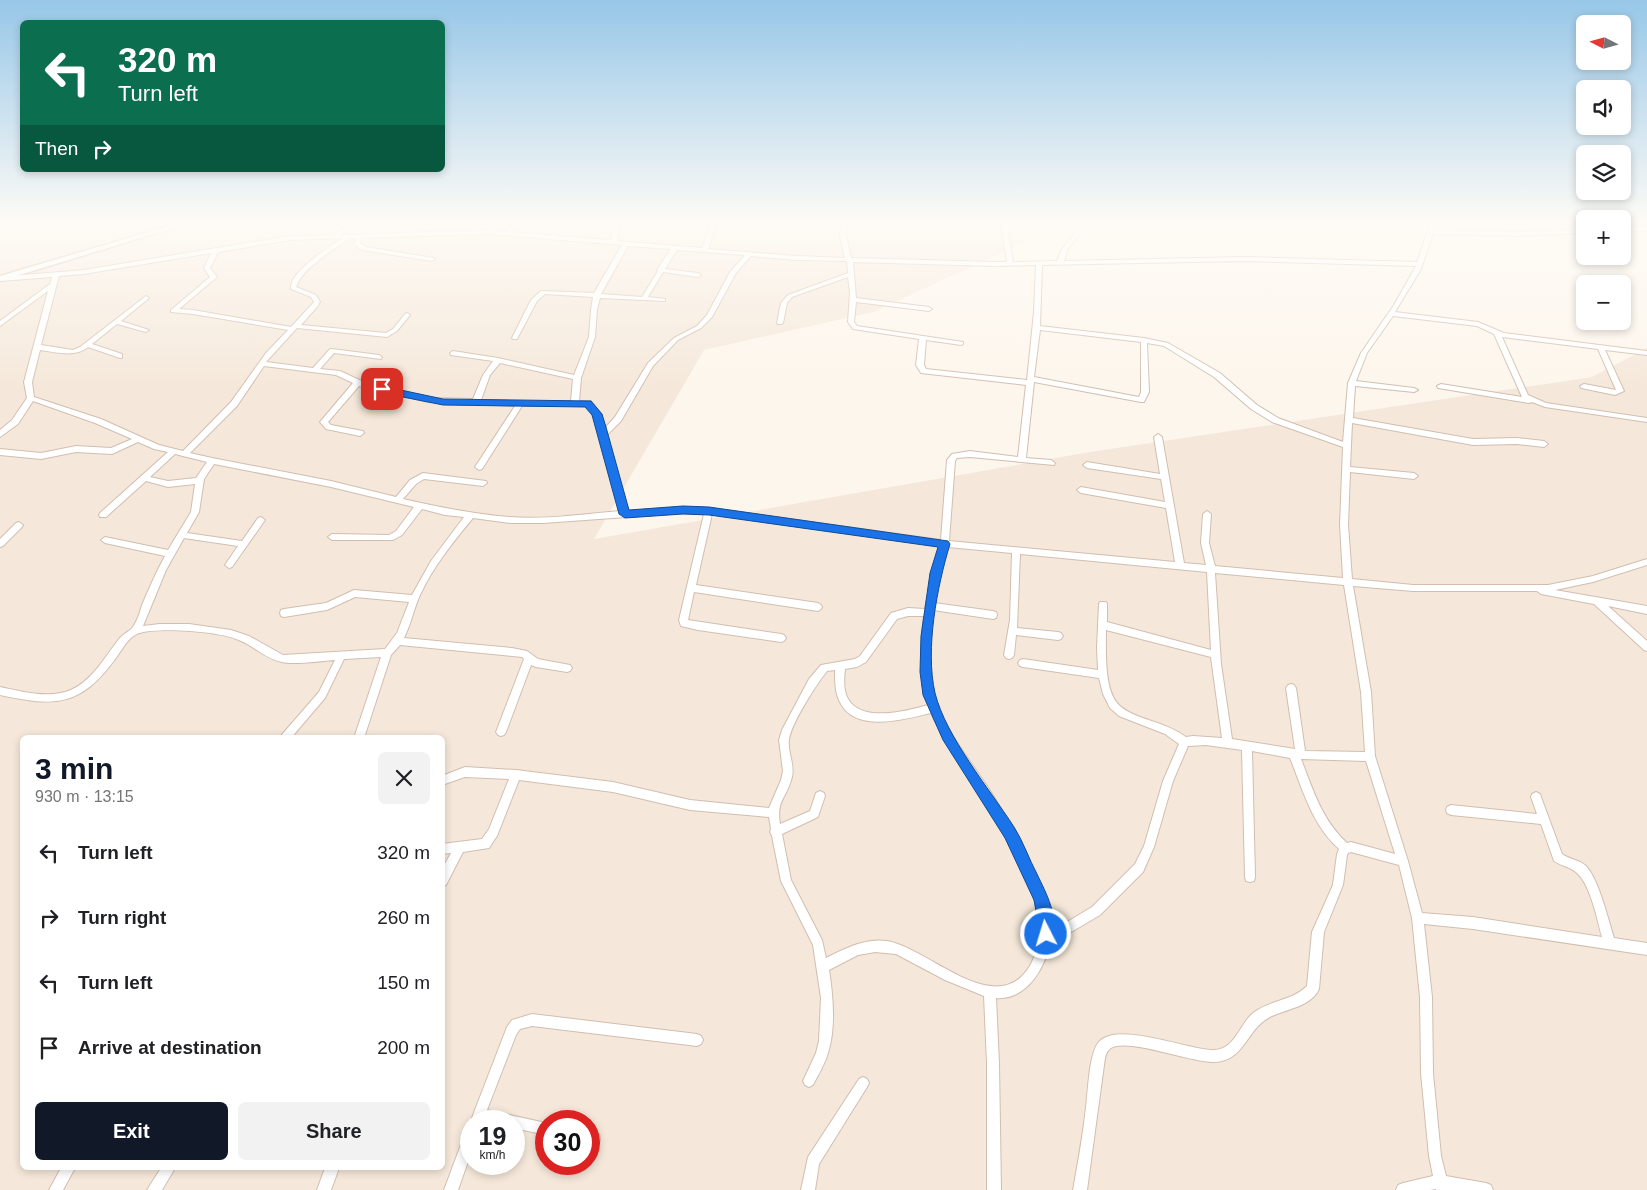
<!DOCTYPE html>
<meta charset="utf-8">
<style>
body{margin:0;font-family:Arial,sans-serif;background:#f2f2f2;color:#202124;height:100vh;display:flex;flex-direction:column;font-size:19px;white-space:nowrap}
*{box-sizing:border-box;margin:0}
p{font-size:16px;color:#757577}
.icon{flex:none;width:28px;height:28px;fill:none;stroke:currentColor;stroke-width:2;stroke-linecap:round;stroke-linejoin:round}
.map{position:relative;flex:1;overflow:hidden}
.side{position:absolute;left:20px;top:735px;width:425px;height:435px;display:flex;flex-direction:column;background:#fff;border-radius:8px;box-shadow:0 2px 8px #0003}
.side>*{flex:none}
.hud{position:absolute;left:20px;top:20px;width:425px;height:152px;border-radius:8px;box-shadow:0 2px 8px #0003;background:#0b6e4f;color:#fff;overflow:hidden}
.needle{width:32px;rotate:276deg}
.controls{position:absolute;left:1576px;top:15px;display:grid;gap:10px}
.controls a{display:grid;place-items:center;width:55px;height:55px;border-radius:8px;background:#fff;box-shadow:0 2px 8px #0003;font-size:25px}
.speed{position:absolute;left:460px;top:1110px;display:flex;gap:10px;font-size:25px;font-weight:700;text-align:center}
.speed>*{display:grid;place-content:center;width:65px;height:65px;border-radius:50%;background:#fff;box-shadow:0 2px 8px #0003;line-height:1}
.speed small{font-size:12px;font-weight:400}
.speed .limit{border:8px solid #d22;background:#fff;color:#111}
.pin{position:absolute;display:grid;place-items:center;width:42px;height:42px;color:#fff;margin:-21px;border-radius:10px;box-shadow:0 2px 8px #0006}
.me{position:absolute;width:55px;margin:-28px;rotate:355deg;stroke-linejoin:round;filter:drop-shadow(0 0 4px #0008)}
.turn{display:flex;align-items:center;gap:18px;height:105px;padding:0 15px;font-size:22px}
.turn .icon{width:65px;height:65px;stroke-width:2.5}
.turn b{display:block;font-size:35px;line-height:42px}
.then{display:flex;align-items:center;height:48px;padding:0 15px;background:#0003;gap:10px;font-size:19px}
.round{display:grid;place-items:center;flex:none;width:52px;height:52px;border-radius:8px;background:#f2f2f2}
.overview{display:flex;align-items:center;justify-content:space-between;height:85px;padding:0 15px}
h1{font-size:30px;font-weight:700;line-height:38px;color:#111827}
.button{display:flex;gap:10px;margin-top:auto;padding:10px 15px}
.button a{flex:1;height:58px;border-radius:8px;background:#111827;color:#fff;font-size:20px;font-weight:700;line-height:58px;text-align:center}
.button a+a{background:#f2f2f2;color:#202124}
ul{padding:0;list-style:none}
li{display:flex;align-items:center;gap:15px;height:65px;padding:0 15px}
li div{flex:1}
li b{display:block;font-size:19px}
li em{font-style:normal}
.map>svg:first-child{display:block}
.residential{fill:#f5e8da;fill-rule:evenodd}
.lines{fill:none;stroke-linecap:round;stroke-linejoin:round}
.minor-casing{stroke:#d1beb0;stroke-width:2}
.tertiary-casing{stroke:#d1beb0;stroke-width:3}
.minor{fill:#fff;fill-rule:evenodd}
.tertiary{fill:#fff;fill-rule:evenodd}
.route{fill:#1a73e8;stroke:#114b97}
</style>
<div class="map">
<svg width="1647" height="1190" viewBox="0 0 1647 1190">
<rect width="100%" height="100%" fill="#fdf6ec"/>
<path class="residential" d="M0,224H1065L873,312L704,350L594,539L1090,452L1592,377L1647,348V1190H0ZM22,738H442V1168H22ZM471,1121H514V1164H471ZM546,1121H589V1164H546Z"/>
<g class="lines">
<g class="minor-casing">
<g id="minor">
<path d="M352,224H359L340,235L488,230L506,232L513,224H519L512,232L611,240L615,224H621L617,241L702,248L709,229L708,226L704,224H713L715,229L708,249L797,256L845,258L840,236L841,224H847L846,236L851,257L852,258L993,262H1007L1001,224H1007L1013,262L1057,261L1062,249L1082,224H1088L1068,249L1064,261L1242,257L1417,262L1430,224H1436L1434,230L1517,232L1585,229V233L1517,236L1433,234L1421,269L1395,312L1478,322L1504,333L1647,351V355L1605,350L1624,391L1615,395L1581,388L1580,386L1584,384L1616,390L1598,349L1502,337L1528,395L1546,403L1647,418V422L1545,407L1532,402L1529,403L1438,388L1437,386L1441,384L1522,397L1494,334L1477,326L1393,316L1367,353L1356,381L1414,388L1418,390L1414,392L1355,386L1353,418L1473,439L1517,438L1544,441L1548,444L1544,447L1517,444L1473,445L1352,423L1350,467L1414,473L1418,476L1414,479L1350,472L1348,525L1352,579L1413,585H1548L1593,576L1647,559V565L1593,582L1555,590L1647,606V614L1608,606L1647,641V651L1644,650L1594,604L1541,594L1537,591H1413L1353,586L1371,692L1375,756L1408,861L1422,913L1473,917L1602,937C1597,919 1591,887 1578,874C1572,867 1561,866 1554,861L1541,824L1451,815L1447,813L1446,810L1447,807L1451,805L1537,814L1531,797L1532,794L1536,792L1540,794L1541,797L1562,854C1569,859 1580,860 1586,866C1599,880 1608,919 1614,938L1647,943V955L1473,929L1424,924L1432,997L1433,1073L1441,1156L1446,1176L1486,1183L1491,1185L1493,1190H1436V1189L1430,1190H1396L1398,1185L1403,1183L1433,1176L1429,1156L1421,1073L1420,997L1412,918L1399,865L1351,852L1348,853L1347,855L1343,885L1324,932L1319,989C1311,1007 1286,1009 1270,1017C1246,1029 1245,1062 1213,1062C1189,1062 1129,1038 1111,1048C1105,1052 1105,1059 1104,1065L1087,1190H1073C1078,1162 1083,1135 1086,1107C1088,1092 1089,1055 1098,1043C1116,1020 1187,1050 1213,1050C1235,1050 1239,1025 1253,1013C1270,1000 1292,1001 1307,986L1312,932L1333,885L1337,854L1339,849C1312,825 1303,790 1290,758L1252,751L1255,877L1254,881L1250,882L1246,881L1245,877L1242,750L1206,745L1188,746L1173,781L1154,847L1143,872L1100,915L1073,931L1050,938C1048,965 1027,1001 996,998L999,1063L1001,1190H987V1063L984,996L945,980L896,954L885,953L875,952L858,955L829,970C833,995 836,1028 828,1053C825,1064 818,1075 813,1085L809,1087L805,1085L803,1081L816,1053L819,1041L821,998L813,945L781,881L772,836L770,832L771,829L769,817L690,810L613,792L519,780L497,836L489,848L463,852L446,885L442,886V869L451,853L442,854V844L482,839L489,829L509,779L465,777L442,785V776L465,767L516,770L613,782L690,800L769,808L781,780L783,771L779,740L782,730L809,679L821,665L855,659L860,656L891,613L908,608L925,609L932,572L940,546L712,514L696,585L818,603L821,605L822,607L821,609L818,611L694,592L688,620L781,634L784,635L786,638L784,641L781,642L698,630L681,626L679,620L704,514L683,513L543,523H510L473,518C453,542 433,567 420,595C414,608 411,624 404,638L512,648L527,651L538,659L570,665L572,668L570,671L567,672L536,667L531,665L506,732L504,735L501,736L498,735L496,732L524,659L522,657L512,656L400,645L391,655L364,738H354L381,657L344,659L325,698L291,738H279L319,692L335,660C322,661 293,665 282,662C266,659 255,647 241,641C222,631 160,627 139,633C128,637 122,650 116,658C80,707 56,707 0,695V687C20,691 44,698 65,692C90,685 104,658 119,639C123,634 130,631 133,627C137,621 140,612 142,605C149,589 156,572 165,556L105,543L101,540L105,537L168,550L191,512L195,484L168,487L146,481L106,517H100L99,515L100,513L168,452L154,449L138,442L112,454L76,452L41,459L0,455V449L41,453L76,446L111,448L132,439L95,423L33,401L18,424L0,437V430L12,420L27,398L24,382L48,291L0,326V321L50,284L52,277L0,281V277L84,270L290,236L332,235ZM488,234L622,245L594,293L541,291L531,300L512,338L513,339H517L537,301L545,294L593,297L591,310L589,337L574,375L498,358L453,351L450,353L451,355L493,361L483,375L473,399L428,398L368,384L340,371L320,369L334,353L381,359L382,357L379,355L332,349H330L313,368L266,362L297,328L387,337L397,331L410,315L407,313L405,314L393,329L386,333L301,325L317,307L320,302L316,295L296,287C302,268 335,249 350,238H356L354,244L362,250L432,261L435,259L434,258L366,247L360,243L362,238ZM342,238C328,248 289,272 291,289L311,297L314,302L291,327L193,310L179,309L217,277L210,268L218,252L290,240ZM628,246L671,249L657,270L658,271L642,297L601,294ZM677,250L745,255L730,272L707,315L697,326L674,338L648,363L615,417L605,428L601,414L591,401H579L581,378L595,337L597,310L600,298L665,301V299L648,297L663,272L698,277L701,275L698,273L665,269ZM211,253L204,268L210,277L171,310V312L193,314L288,330L266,353L231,402L183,451L159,445L101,419L34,397L32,382L40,350C56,352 75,358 88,347L120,358H122V354L92,344L117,324L146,332L149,330L121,321L148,299L149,298L146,296L80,347L73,350L41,345L59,276L84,274ZM751,256L797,260L847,261L848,273L788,295L781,303L777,323L778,324H782L783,323L787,303L792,297L848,277L850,293L848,322L853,329L919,339L916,365L921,373L1026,385L1018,457L970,451L952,454L947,460L941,540L709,508L683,507L628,511L607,435L621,421L653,366L678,340L701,328L712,317L736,273ZM1242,261L1416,266L1394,305L1361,353L1348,383L1343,442L1278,418L1257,405L1220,373L1168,343L1144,338L1040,326L1042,265ZM853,262L993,266L1036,265L1034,312L1027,380L926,369L924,365L926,340L961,345L963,344V342L857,326L854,322L856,302L929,311L932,309L929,307L856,298ZM1040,330L1141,342V392L1139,397L1034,377ZM1147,343L1164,346L1214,377L1251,409L1272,422L1343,447L1340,525L1343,578L1215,566L1209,543L1211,514L1207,511L1203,514L1201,543L1206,565L1184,563L1162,437L1158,434L1154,437L1160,474L1087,462L1083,465L1087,468L1161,479L1165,502L1081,487L1077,490L1081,493L1166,508L1175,562L949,541L955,461L957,458L970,457L1054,465L1055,463L1051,460L1026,458L1034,382L1141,402H1144L1149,392ZM500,363L573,379L571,401L534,402L481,400L490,375ZM264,366L336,375L353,383L320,422L326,429L360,436L364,433L363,431L331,425L328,422L359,386L428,402L515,406L475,467L479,470L482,469L522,406L586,405L594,415L620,511C584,514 546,520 509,517C473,514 438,507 403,499L416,484L424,479L483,486L487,483L486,481L423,473L410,480L396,497L331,481L212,458L190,453L237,406ZM175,454L207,462L196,478L168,481L150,477ZM214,464L331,487L414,507L396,531L389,535L332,534L328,537L332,540H393L402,535L422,509L445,515L464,517L431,561L412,595L354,590L326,603L284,609L281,610L280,613L281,616L284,617L327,610L355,597L409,602L397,633L385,649L283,655L249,636L231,630L189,624H160L143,626L166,570L184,538L238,546L225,565L229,568L232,567L265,520L261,517L258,518L242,541L187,533L199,512L204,479ZM948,547L1012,553L1010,620L1004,655L1006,658L1009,659L1012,658L1014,655L1016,635L1058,640L1061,639L1063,636L1061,633L1058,632L1017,628L1020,554L1207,572L1211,650L1107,622V604L1106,602H1100L1099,604L1097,647L1098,670L1023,659L1020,660L1018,663L1020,666L1023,667L1099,678L1103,694L1110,708L1119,716L1165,734L1179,744L1163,781L1144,846L1135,864L1092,907L1067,922L1051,927C1048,900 1036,876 1024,852C1013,830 1002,809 989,789C969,759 945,731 935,697C927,671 930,643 932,617L934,613L933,610L993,619L996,618L997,615L996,612L993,611L934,603L940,572ZM1215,573L1344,585L1361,692L1365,752L1305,751L1296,688L1294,685L1291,684L1288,685L1286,688L1295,749L1232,739L1221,664ZM908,616H924C920,646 919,676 928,705C907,711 862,723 848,699C843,690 844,679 845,669L857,667L866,662L897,619ZM1106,630L1211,657L1222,738L1193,736L1186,737C1172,727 1157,723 1140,717C1132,714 1123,710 1117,703C1104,687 1106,651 1106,630ZM835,670C835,682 835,694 841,704C857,733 906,719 931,713C947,748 970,777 990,810C1001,827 1009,845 1018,863C1024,876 1031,888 1035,902C1041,923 1041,944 1031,964C998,1023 929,948 887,941C865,938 846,948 826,958L822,940L791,880L782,834L818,817L825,796L824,793L820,791L816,793L810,811L780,824C776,800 787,798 792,777C795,764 787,751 789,739C792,722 816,685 827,671ZM1301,759L1366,761L1395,854L1351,842L1347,843C1322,820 1313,790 1301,759Z"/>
<rect x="1622" y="227" width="25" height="4"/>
<polygon points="19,522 23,525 22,527 3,546 0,547 0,539 16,523"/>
<polygon points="532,1014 697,1034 701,1036 703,1040 701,1044 697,1046 532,1026 520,1029 516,1035 487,1110 546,1123 546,1135 514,1128 514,1121 471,1121 471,1122 471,1121 473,1115 507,1027 512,1020"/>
<polygon points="863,1077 867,1079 869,1083 867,1087 819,1164 815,1190 801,1190 808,1157 859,1079"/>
<polygon points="471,1130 471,1153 458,1190 444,1190 466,1131"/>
<polygon points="589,1132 599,1134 600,1139 599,1144 594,1145 589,1144"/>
<polygon points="61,1168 75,1168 63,1190 49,1190"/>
<polygon points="161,1168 175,1168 162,1190 147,1190"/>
<polygon points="325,1168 339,1168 331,1190 317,1190"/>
</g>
</g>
<g class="tertiary-casing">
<polygon id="tertiary" points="175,224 186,224 0,281 0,276"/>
</g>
<use href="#minor" class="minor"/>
<use href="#tertiary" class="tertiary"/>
</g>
<linearGradient id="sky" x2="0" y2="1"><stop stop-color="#97c7e8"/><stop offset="0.57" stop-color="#fefbf6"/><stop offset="1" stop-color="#fefbf6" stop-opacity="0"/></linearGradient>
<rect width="1647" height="390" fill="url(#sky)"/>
<path class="route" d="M382,386L443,399L591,401L602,414L606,427L629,510L683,506L709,507L948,541L950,544C937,587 925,649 935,693C946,737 989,788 1014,827C1023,841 1029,859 1037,874C1046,893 1060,918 1051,939L1046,941L1041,939L1034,900L1005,838L943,740L923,695L920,672L921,636L930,573L938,547L709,515L683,514L625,518L619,514L592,415L585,407L443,405L378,392L377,389Z"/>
</svg>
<div class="controls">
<a><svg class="needle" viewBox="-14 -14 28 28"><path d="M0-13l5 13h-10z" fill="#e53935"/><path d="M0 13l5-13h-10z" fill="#757577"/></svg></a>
<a><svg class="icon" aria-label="sound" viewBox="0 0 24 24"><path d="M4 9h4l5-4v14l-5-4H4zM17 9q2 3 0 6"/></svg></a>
<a><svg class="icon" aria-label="layers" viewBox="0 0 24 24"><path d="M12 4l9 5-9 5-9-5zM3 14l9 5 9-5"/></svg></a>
<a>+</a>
<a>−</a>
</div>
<div class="speed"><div>19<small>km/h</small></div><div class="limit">30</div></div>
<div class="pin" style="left:382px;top:389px;background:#d93025"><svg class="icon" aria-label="arrive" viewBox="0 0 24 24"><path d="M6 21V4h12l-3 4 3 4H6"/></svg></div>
<svg class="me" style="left:1046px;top:934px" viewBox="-20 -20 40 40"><circle r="17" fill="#1a73e8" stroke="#fff" stroke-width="3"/><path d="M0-11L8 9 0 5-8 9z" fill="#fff"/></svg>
<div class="hud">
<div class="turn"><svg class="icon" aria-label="left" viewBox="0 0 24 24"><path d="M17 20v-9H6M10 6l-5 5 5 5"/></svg><div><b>320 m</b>Turn left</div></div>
<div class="then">Then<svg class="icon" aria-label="right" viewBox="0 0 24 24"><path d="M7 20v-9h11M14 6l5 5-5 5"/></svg></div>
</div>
<section class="side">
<div class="overview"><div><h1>3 min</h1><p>930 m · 13:15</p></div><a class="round"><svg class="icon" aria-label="close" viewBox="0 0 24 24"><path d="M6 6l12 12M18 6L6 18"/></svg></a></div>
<ul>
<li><svg class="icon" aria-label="left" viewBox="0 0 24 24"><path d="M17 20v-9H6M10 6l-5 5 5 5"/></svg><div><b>Turn left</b></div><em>320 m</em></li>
<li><svg class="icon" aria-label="right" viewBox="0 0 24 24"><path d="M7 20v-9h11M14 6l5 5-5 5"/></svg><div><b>Turn right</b></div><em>260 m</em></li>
<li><svg class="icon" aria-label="left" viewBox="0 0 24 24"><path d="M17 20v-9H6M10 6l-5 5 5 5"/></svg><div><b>Turn left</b></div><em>150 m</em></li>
<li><svg class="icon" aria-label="arrive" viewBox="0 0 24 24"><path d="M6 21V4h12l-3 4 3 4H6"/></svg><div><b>Arrive at destination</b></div><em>200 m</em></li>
</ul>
<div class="button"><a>Exit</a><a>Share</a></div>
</section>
</div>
